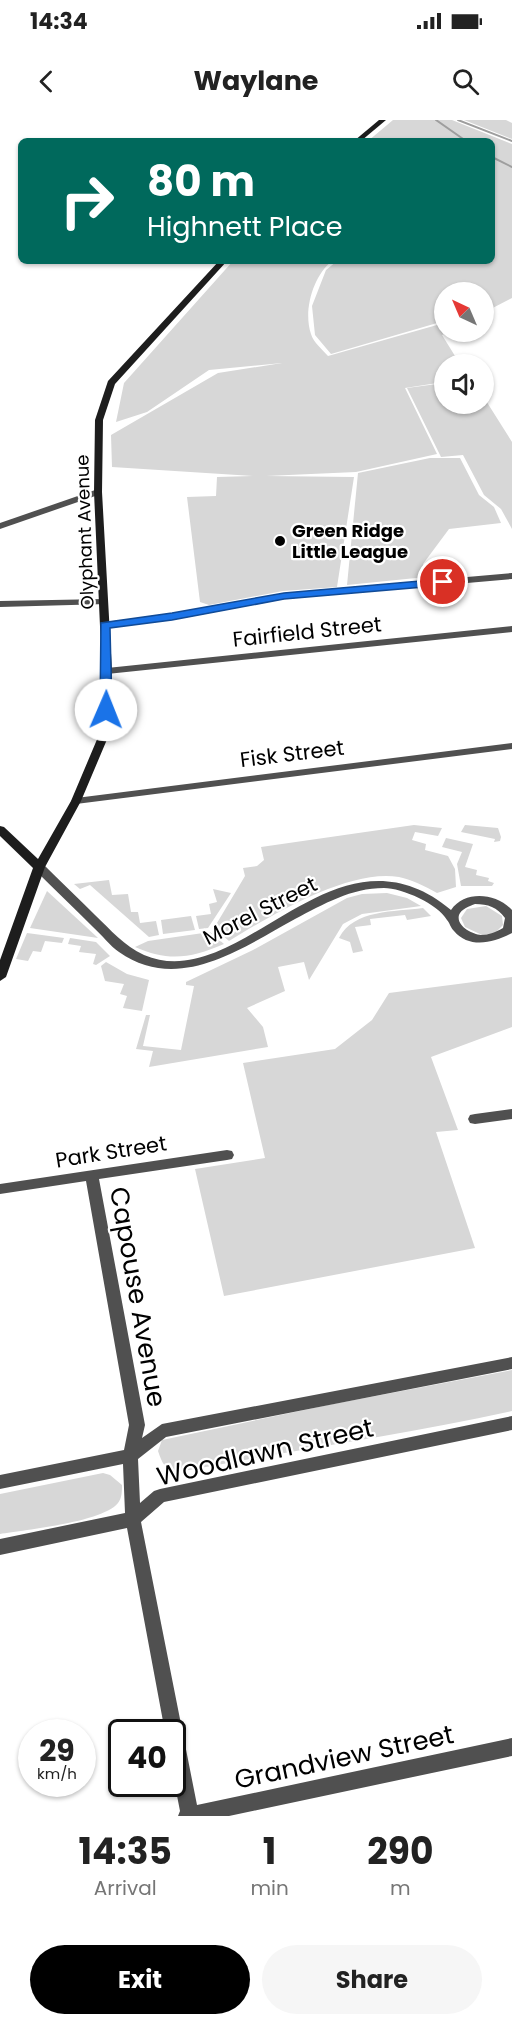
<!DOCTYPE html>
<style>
body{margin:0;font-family:Poppins,sans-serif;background:#f6f6f6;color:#222;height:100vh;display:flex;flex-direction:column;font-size:22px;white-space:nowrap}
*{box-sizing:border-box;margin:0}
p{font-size:20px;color:#767676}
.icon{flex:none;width:33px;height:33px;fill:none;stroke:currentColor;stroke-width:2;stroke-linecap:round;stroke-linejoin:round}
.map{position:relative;height:1696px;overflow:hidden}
.side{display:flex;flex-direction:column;background:#fff;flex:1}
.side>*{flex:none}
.top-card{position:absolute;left:18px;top:18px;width:477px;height:126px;border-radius:9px;box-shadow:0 2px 4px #0004;background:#00695c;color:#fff;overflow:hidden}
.needle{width:39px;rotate:316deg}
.buttons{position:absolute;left:434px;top:162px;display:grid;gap:12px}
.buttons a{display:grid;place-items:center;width:60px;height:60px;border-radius:50%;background:#fff;box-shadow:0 2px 4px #0004;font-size:30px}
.speed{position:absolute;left:18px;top:1599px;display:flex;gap:12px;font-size:30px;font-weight:700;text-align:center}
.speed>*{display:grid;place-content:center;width:78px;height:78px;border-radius:50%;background:#fff;box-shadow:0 2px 4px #0004;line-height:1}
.speed small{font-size:15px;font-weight:400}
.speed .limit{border:3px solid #111;border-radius:9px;background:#fff;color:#111}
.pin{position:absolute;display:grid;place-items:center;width:51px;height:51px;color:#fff;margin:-26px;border:3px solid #fff;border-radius:50%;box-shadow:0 2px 6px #0007}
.me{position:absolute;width:66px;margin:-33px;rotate:1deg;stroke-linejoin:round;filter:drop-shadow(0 0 4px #0008)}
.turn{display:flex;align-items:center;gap:21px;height:126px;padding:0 30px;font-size:27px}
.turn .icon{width:78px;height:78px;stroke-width:2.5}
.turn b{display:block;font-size:42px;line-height:51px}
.eta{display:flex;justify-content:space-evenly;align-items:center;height:102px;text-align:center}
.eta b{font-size:36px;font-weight:700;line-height:42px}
.primary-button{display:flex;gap:12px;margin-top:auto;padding:12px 30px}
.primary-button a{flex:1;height:69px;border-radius:36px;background:#000;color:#fff;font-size:24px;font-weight:700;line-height:69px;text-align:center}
.primary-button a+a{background:#f6f6f6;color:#222}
.status{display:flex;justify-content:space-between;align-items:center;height:42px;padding:0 30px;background:#fff;direction:ltr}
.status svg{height:16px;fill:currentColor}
header{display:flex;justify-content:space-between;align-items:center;height:78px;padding:0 30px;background:#fff;font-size:27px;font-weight:700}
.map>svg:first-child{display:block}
.green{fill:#d7d7d7}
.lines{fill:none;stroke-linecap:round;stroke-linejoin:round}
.stream{stroke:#9e9e9e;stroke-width:2}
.street{fill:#505050;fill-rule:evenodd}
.secondary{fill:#1d1d1d;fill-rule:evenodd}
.route{fill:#1a73e8;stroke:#114b97;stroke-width:1.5}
.poi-dot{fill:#000;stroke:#fff;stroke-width:2}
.labels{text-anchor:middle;stroke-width:4.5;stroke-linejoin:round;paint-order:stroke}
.far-poi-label{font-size:18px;font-weight:bold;fill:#000;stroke:#fff;text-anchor:start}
.far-street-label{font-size:18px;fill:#000;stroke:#fff}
.street-label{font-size:21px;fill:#000;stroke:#fff}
.near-street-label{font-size:26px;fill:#000;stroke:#fff}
</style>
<div class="status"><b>14:34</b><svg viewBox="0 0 49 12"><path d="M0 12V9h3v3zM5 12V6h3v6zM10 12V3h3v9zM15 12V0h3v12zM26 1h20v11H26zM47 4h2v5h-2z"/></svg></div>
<header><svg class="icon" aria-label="back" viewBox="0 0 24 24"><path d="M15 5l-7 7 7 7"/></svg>Waylane<svg class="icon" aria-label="search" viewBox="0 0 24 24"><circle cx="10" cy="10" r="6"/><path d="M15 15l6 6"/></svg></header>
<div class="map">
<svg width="512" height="1696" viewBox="0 0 512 1696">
<rect width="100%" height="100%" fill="#fff"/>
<g class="green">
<polygon points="393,0 452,0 512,24 512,178 483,193 483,172 444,172 444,201 331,234 315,215 312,186 326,150 337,141 492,141 492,21 368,21"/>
<polygon points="464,0 506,0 512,3 512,19"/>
<path d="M233,141H332C313,156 303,191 311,214C313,222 323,230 328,236L444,203V212H448L442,215L460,244H444V262L405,268L437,334L356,352L266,356L354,357L337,467L283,471L209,485L200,482L187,377L216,376L217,357L253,356L112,347L111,315L218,253L282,243L209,250L147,292L116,302L124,263Z"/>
<polygon points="444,263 444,284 483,284 483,276 512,322 512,409 501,389 484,375 463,335 441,337 407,268"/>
<polygon points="430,338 460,338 479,375 494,387 501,403 449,409 423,444 426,457 347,465 358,353"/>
<path d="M414,705L442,708L438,716L415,712L412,720L426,724L425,730L448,736L455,749L456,767L437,773C425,766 412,760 399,757C349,748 270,796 229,821L214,808L245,756L243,748L257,746L264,740L261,727Z"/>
<polygon points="465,705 498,708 501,717 500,721 494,722 495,719 461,712"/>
<polygon points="446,718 473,724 465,747 477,750 476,755 489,758 488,761 494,763 492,766 461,766 457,744 462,732 442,727"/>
<polygon points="109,760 112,775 128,774 131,792 138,792 140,803 156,801 159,815 149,817 90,765 80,769 74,764"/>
<polygon points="213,769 231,773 208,808 199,809 196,796 211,794 209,784 217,782"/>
<polygon points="47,771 98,818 30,808"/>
<polygon points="387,773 407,778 421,786 362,794 343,804 309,860 304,842 278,847 285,871 247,888 263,907 268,927 149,947 153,931 136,929 146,895 150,895 143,926 181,930 194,866 186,865 186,862 253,830 347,778 362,774"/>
<polygon points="486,786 502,796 503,805 495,813 482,815 465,807 461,798 467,789"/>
<path d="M423,788L431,796L407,800L405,795L370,799L371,805L355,807L363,831L353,833L350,822L339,818C354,789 395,792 423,788Z"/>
<polygon points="191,796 195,810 163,814 161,800"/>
<path d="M210,812L224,824C191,838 169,842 135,827L148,821Z"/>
<polygon points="27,813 64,818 62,823 45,821 41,832 33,831 28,841 16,839"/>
<polygon points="70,818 96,822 110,836 96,845 93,844 96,834 79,832 81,826 68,824"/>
<polygon points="106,842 127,854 149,860 142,891 123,888 127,876 120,874 124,864 105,861 101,846"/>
<polygon points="512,857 512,907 431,937 458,1010 436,1012 475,1128 224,1176 195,1049 265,1038 243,943 335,929 372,900 389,873"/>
<path d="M512,1250V1291C401,1315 289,1331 178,1352C165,1350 162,1343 158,1331L162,1320L328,1285Z"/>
<path d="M103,1353L110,1355L122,1365C122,1371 122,1378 118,1383C103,1402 25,1410 0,1414V1374Z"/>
</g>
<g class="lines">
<g class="stream">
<polyline points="436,0 466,21"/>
<polyline points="458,0 512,21"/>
<polyline points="492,37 512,47"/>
</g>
<g class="street">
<polygon points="98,369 102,372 101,374 0,409 0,403"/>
<polygon points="512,453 512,459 284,479 172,500 105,508 100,505 105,502 172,494 284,473"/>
<polygon points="104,479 107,480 107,484 0,487 0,481"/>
<polygon points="512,506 512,512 107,554 102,551 107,548"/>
<polygon points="512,623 512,629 76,684 71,681 76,678"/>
<path d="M39,743L43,744C60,761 78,778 95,795C111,810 124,826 144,835C241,877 334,692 451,790C465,770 496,773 512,790V813C494,823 469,829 454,811C450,807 450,803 447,800C438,784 402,768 384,768C351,768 324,784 295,799C242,828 179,874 119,832C110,826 102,815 93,807C74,788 54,769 35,750L33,747ZM475,784C488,784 497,787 505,798L503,808C496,812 489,815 481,815C472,814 456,806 459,795C461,789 470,786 475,784Z"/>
<polygon points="512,989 512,999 475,1004 470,1003 468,999 470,995 475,994"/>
<polygon points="227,1030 232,1031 234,1035 232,1039 227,1040 99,1059 145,1305 142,1318 162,1304 512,1237 512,1249 166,1317 138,1339 140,1383 154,1371 160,1369 512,1296 512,1310 164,1382 141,1402 197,1685 512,1618 512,1636 229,1696 178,1696 180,1691 172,1650 172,1612 165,1612 127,1408 0,1435 0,1419 125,1393 123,1344 0,1369 0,1355 124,1330 129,1305 86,1061 0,1074 0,1064"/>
</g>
<g class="secondary">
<polygon points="379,0 386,0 361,21 354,21"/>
<polygon points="219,141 227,141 115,264 103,300 102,372 112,551 111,610 81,681 45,747 6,857 0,861 0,840 33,748 0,716 0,706 4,707 38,739 71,681 101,610 102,551 94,372 95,300 108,261"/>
</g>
</g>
<polygon class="route" points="443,459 448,462 447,465 284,479 172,500 110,508 112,590 106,593 100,590 101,503 172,493 284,473"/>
<circle class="poi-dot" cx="280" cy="421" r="6"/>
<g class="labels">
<g class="far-poi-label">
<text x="292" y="417">Green Ridge<tspan x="292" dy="21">Little League</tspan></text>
</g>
<g class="far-street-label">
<text transform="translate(85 412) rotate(-92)" y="6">Olyphant Avenue</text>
</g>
<g class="street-label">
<text transform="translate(307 512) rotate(-6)" y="7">Fairfield Street</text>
<text transform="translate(292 634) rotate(-7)" y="7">Fisk Street</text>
<text transform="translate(260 791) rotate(-27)" y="7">Morel Street</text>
<text transform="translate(111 1032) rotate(-9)" y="7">Park Street</text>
</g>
<g class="near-street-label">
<text transform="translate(138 1177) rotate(80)" y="9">Capouse Avenue</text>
<text transform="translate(265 1332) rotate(-13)" y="9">Woodlawn Street</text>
<text transform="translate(344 1637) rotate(-12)" y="9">Grandview Street</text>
</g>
</g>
</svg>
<div class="buttons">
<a><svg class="needle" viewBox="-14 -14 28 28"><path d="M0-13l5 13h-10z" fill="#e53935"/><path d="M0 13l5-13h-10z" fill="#767676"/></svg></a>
<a><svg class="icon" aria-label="sound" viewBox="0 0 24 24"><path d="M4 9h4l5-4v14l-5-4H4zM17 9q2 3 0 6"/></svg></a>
</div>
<div class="speed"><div>29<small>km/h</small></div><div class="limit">40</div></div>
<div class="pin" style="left:443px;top:462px;background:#d93025"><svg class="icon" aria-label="arrive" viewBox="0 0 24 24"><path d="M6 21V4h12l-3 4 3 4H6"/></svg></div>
<svg class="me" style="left:106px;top:590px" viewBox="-20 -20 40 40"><circle r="19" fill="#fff"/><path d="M0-13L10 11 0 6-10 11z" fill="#1a73e8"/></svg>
<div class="top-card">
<div class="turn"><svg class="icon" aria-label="right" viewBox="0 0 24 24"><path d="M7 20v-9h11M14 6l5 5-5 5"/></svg><div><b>80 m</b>Highnett Place</div></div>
</div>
</div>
<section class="side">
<div class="eta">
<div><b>14:35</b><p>Arrival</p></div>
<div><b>1</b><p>min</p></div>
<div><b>290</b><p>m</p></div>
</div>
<div class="primary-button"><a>Exit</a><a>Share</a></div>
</section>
